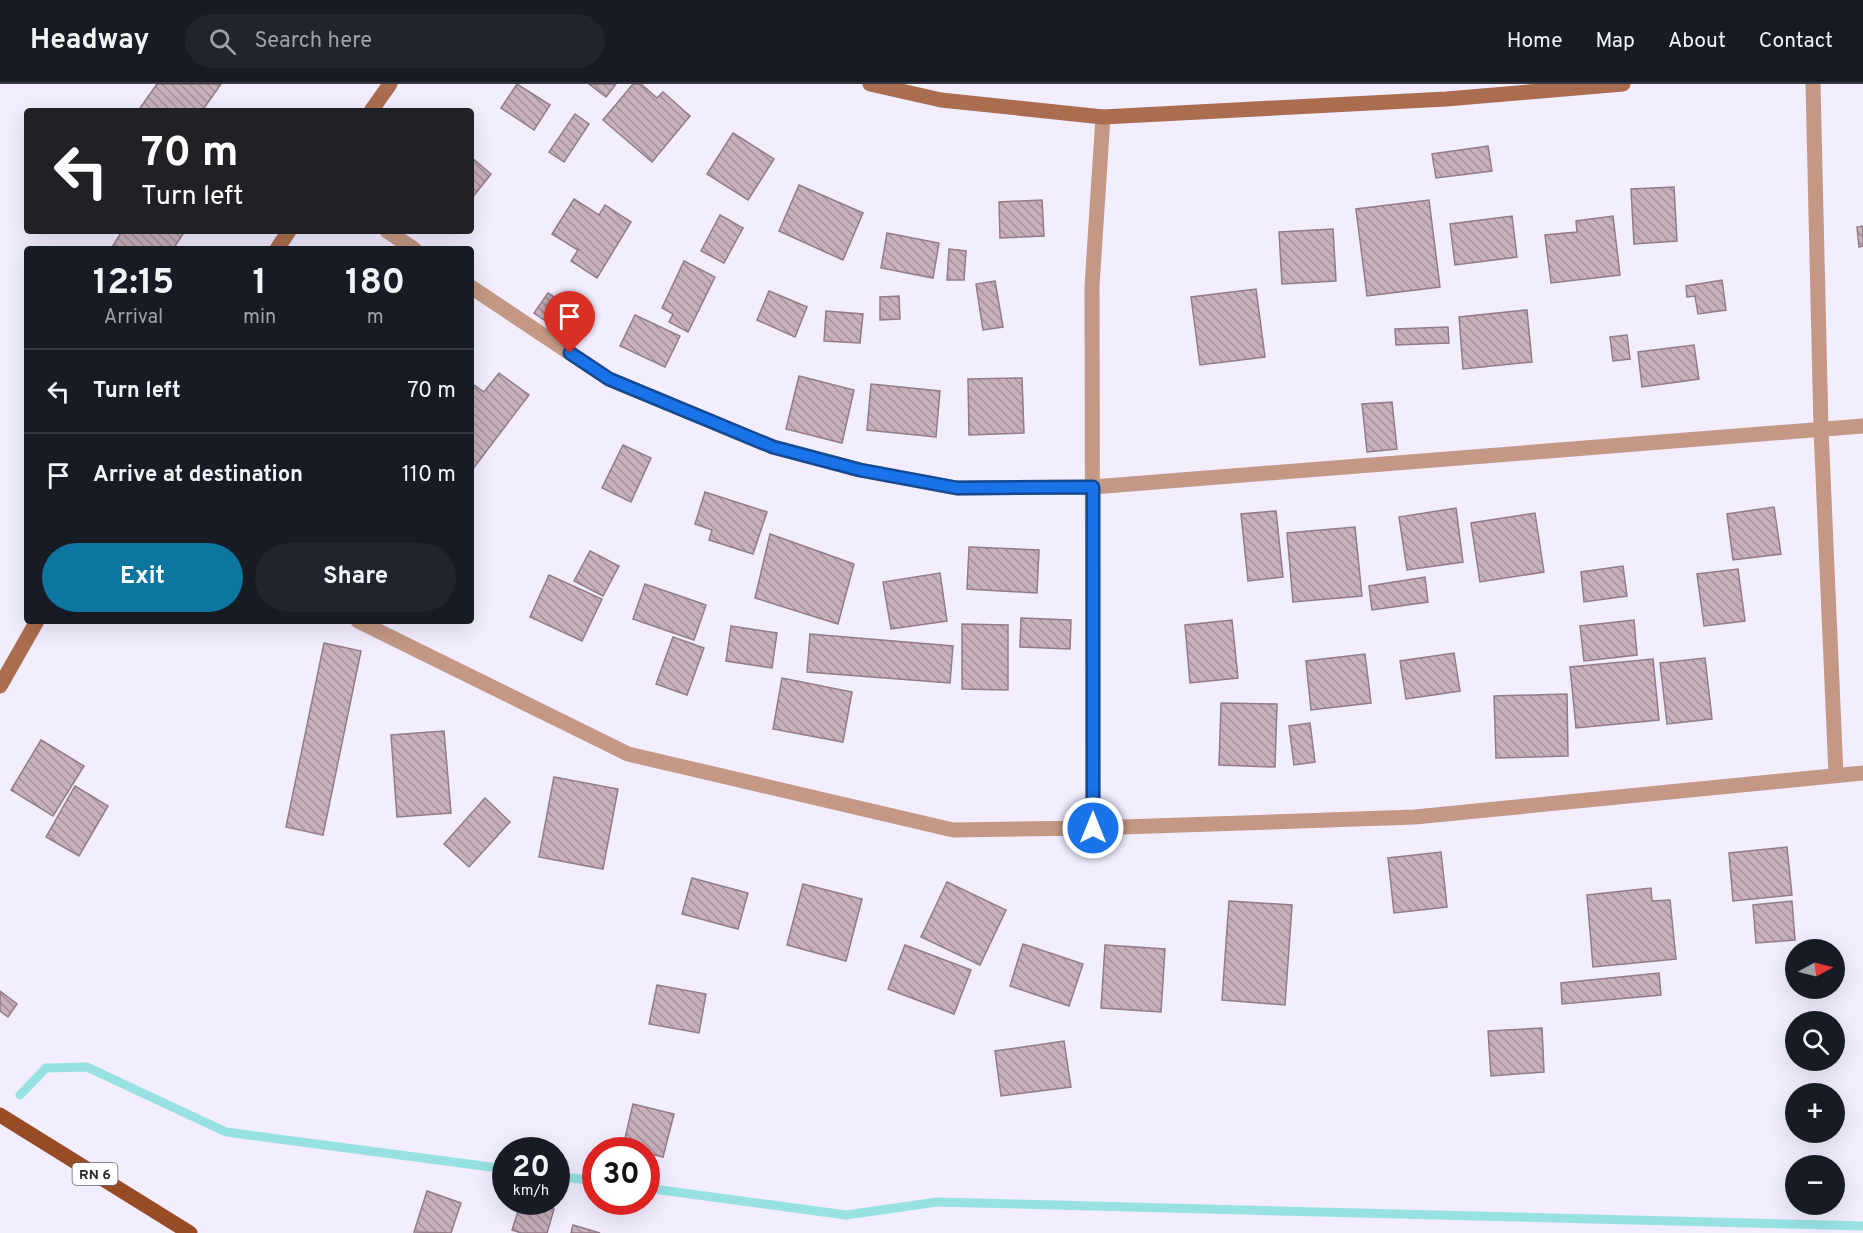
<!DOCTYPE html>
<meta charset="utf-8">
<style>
body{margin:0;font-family:Overpass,sans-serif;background:#20242c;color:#f1f3f6;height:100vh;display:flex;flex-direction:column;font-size:22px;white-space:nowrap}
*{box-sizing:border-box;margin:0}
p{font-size:20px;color:#9ea1a6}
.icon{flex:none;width:33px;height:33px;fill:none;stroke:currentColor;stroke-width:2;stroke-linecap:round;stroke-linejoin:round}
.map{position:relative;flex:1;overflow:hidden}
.sheet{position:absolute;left:24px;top:162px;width:450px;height:378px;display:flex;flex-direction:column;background:#171b24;border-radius:6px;box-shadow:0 6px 24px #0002}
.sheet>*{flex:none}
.banner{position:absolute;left:24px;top:24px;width:450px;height:126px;border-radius:6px;box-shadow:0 6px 24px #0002;background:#202124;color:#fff;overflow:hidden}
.needle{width:39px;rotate:83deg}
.controls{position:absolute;left:1785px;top:855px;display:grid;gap:12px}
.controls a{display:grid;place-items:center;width:60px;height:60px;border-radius:50%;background:#171b24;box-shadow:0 6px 24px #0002;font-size:30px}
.speed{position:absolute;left:492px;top:1053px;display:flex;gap:12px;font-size:30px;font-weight:700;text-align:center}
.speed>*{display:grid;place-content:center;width:78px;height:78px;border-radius:50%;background:#171b24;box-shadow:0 6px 24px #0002;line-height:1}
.speed small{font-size:15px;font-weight:400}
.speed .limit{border:9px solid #d22;background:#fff;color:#111}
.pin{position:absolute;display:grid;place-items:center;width:51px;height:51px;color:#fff;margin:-62px -26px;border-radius:50% 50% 50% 0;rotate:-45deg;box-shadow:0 0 6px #0007}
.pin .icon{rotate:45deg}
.me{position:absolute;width:66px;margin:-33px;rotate:0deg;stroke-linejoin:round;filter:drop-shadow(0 0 4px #0008)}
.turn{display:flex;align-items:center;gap:21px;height:126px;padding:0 18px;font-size:27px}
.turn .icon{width:78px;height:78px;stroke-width:2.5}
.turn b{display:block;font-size:42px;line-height:51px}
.eta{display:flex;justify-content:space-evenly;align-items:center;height:102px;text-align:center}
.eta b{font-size:36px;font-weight:700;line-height:42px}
.primary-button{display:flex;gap:12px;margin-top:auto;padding:12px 18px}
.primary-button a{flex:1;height:69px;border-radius:36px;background:#0c76a1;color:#fff;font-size:24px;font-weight:700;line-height:69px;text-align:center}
.primary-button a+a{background:#20242c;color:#f1f3f6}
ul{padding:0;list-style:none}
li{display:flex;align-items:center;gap:18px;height:84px;padding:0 18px;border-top:2px solid #363941}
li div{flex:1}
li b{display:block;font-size:22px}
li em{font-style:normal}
header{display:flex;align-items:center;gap:36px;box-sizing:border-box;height:84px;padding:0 30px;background:#171b24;border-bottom:2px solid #363941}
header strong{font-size:28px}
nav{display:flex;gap:33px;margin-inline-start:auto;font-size:21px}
.search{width:420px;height:54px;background:#20242c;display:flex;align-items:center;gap:15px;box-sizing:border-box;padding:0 21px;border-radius:33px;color:#9ea1a6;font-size:22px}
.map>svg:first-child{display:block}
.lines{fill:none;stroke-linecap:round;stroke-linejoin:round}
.stream{stroke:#97e1e3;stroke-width:9}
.building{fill:url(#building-back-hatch);stroke:#927c86;stroke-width:1.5}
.street{stroke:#c49884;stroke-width:15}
.secondary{stroke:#ab6d50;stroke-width:15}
.primary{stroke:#984c26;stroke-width:15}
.route-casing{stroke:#114b97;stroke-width:15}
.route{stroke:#1a73e8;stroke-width:10}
.labels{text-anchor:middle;stroke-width:6;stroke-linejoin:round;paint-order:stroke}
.shield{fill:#fff;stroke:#67666b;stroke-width:1.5}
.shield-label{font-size:14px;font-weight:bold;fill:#26242c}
</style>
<header>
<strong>Headway</strong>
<div class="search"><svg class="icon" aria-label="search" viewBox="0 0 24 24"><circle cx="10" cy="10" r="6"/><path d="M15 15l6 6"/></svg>Search here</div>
<nav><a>Home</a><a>Map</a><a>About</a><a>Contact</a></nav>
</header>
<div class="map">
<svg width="1863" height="1149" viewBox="0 0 1863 1149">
<defs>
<pattern id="building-back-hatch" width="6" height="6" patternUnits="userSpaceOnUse" patternTransform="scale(1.5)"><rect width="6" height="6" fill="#c8b1bc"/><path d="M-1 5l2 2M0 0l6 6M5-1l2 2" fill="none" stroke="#a29099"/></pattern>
</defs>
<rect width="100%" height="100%" fill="#f2edff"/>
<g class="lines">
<g class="stream">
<polyline points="20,1011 46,984 87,983 226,1048 506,1085"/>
<polyline points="556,1092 596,1097"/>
<polyline points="646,1104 846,1131 937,1118 1863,1142"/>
</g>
</g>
<g class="building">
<polygon points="157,0 221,0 202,27 138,27"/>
<polygon points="517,0 550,21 534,46 501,24"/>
<polygon points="589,0 616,0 606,13"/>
<polygon points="633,0 641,0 657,14 663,8 690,32 652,78 603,36"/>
<polygon points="575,30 589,40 564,78 549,68"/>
<polygon points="733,49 774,75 748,116 707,90"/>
<polygon points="1488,62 1492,87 1436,94 1432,70"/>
<polygon points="471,73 491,90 471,115"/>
<polygon points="799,101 863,129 843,176 779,147"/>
<polygon points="1674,103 1677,157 1634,160 1631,105"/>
<polygon points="574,115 599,131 605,121 631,138 597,194 571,177 578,166 552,150"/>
<polygon points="1042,116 1044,152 1000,154 999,118"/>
<polygon points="1429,116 1440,203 1367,212 1356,125"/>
<polygon points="720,131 743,144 724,179 701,167"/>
<polygon points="1512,132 1517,173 1455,181 1450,140"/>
<polygon points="1613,132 1620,191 1551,199 1545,151 1577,148 1576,137"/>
<polygon points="1863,142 1863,162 1859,163 1857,143"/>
<polygon points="1333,145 1336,197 1282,200 1279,148"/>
<polygon points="122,147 185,147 173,165 111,165"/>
<polygon points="887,149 939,159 933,194 881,184"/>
<polygon points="949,165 966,167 964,196 947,196"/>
<polygon points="684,177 715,193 688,248 669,238 673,230 662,224"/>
<polygon points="1722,196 1726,226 1698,230 1695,212 1687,213 1686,202"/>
<polygon points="995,197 1003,243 983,246 976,200"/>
<polygon points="1256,205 1265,273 1200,281 1191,213"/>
<polygon points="769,207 807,223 795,253 757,236"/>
<polygon points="548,209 586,234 572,255 534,229"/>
<polygon points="899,212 900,235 880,236 880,213"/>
<polygon points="1527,226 1532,278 1463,285 1459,233"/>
<polygon points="826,227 863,230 860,259 824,257"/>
<polygon points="635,231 680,252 665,283 620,262"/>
<polygon points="1448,243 1449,259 1396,261 1395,245"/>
<polygon points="1627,251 1630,275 1613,277 1610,253"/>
<polygon points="1694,261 1699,295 1642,303 1638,268"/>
<polygon points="499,289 529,311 472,386 471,299 484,308"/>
<polygon points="799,292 854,306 842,359 786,345"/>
<polygon points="1022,294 1024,349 969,351 968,295"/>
<polygon points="871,300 940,307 936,353 867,346"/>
<polygon points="1392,318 1397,365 1367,368 1362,320"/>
<polygon points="623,361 651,374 631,418 602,404"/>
<polygon points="705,408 767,428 753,470 709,456 712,446 695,440"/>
<polygon points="1774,423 1781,470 1733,476 1727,430"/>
<polygon points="1456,424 1463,478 1407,486 1399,433"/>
<polygon points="1276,427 1283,493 1248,497 1241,430"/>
<polygon points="1535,429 1544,488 1480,498 1471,439"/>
<polygon points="1355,443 1362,512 1293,518 1287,449"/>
<polygon points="770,450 854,480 838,540 755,514"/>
<polygon points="969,463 1039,466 1037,509 967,505"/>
<polygon points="590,467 619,482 603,512 574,497"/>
<polygon points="1623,482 1627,512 1584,518 1581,488"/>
<polygon points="1738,485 1745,537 1704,542 1697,490"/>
<polygon points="940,489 947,537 891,545 883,498"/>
<polygon points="549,491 602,515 582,557 530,533"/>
<polygon points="1425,493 1428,518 1372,526 1369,502"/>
<polygon points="645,500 706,521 694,556 633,535"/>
<polygon points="1021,534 1071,536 1070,565 1020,563"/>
<polygon points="1232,536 1238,594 1190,599 1185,541"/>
<polygon points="1634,536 1637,571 1584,577 1580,542"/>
<polygon points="962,540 1008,541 1008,606 962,605"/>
<polygon points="731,542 777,549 772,584 726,577"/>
<polygon points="810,550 953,562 950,599 807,588"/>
<polygon points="673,553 704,564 687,611 656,600"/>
<polygon points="324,559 361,567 323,751 286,743"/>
<polygon points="1454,569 1460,607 1406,615 1400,577"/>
<polygon points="1365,570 1371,619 1311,626 1306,577"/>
<polygon points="1705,574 1712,635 1667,640 1660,579"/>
<polygon points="1653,575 1659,636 1576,644 1570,583"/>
<polygon points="782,594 852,608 843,658 773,645"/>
<polygon points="1567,610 1568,672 1496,674 1494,612"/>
<polygon points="1221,619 1277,620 1275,683 1219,681"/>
<polygon points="1310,639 1315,678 1294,681 1289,642"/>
<polygon points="444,647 451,729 397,733 391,651"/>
<polygon points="41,656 84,682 53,732 11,706"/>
<polygon points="554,693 618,705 603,785 539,773"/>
<polygon points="75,702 108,722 79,772 46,753"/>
<polygon points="485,714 510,738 469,783 444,760"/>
<polygon points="1787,763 1792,811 1733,817 1729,769"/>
<polygon points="1441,768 1447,823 1394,829 1388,774"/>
<polygon points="692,794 748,809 738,845 682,830"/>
<polygon points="947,798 1006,826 980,881 921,853"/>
<polygon points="803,800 862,815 846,877 787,861"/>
<polygon points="1651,804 1652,817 1670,816 1676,875 1593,883 1587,811"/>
<polygon points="1229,817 1292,821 1285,921 1222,916"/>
<polygon points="1792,817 1795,856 1756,859 1753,821"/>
<polygon points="1023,860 1083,880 1069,922 1010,902"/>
<polygon points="905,861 971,886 954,930 888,905"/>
<polygon points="1105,861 1165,865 1161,928 1101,924"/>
<polygon points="1659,889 1661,911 1562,920 1561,899"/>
<polygon points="657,901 706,910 699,949 649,940"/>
<polygon points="0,907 17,920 8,933 0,927"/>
<polygon points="1542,944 1544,988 1491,992 1488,947"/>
<polygon points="1064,957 1071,1003 1001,1012 995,967"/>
<polygon points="633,1020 674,1030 663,1073 623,1063"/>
<polygon points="427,1107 461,1119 451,1149 414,1148"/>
<polygon points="521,1118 554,1125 547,1149 521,1149 512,1146"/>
<polygon points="573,1141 600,1149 571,1149"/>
</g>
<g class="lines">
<g class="street">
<polyline points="1813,0 1821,345 1836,691"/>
<polyline points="387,147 414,165"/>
<polyline points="471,203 609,295 773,363 860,386 956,404 1093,403 1863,342"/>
<polyline points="358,537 628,670 953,746 1093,744 1415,733 1863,689"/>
<polyline points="1093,744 1092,202 1103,33"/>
</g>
<g class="secondary">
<polyline points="870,0 941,16 1103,33 1446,15 1623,0"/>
<polyline points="371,27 390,0"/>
<polyline points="277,165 289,147"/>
<polyline points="0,602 37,537"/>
</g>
<polyline class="primary" points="0,1031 190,1149"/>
</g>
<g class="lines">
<g class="route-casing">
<polyline id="route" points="570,269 609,295 773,363 860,386 957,404 1093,403 1093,744"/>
</g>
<use href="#route" class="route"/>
</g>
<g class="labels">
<rect class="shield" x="72.5" y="1079" width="45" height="22" rx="4.5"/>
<g class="shield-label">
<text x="95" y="1095">RN 6</text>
</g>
</g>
</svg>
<div class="controls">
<a><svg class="needle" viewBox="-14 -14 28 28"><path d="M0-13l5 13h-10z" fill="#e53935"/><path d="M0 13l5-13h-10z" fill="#9ea1a6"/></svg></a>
<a><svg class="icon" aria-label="search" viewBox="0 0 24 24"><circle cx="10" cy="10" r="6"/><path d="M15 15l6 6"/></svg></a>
<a>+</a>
<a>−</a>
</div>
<div class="speed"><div>20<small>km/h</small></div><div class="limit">30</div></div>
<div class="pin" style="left:570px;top:269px;background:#d93025"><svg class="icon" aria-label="arrive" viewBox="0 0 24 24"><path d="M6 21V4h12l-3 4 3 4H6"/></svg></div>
<svg class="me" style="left:1093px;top:744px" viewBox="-20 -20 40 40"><circle r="17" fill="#1a73e8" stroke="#fff" stroke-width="3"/><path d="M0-11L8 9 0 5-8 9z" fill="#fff"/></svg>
<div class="banner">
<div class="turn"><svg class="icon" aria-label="left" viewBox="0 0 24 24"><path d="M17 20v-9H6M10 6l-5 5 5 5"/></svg><div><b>70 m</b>Turn left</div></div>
</div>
<section class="sheet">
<div class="eta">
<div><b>12:15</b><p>Arrival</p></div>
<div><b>1</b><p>min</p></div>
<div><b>180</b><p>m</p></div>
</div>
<ul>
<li><svg class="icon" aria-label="left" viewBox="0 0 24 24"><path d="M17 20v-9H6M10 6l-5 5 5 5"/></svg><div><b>Turn left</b></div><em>70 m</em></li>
<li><svg class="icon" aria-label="arrive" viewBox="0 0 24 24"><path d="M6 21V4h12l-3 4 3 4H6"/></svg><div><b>Arrive at destination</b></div><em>110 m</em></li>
</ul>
<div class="primary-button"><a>Exit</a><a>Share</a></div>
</section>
</div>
